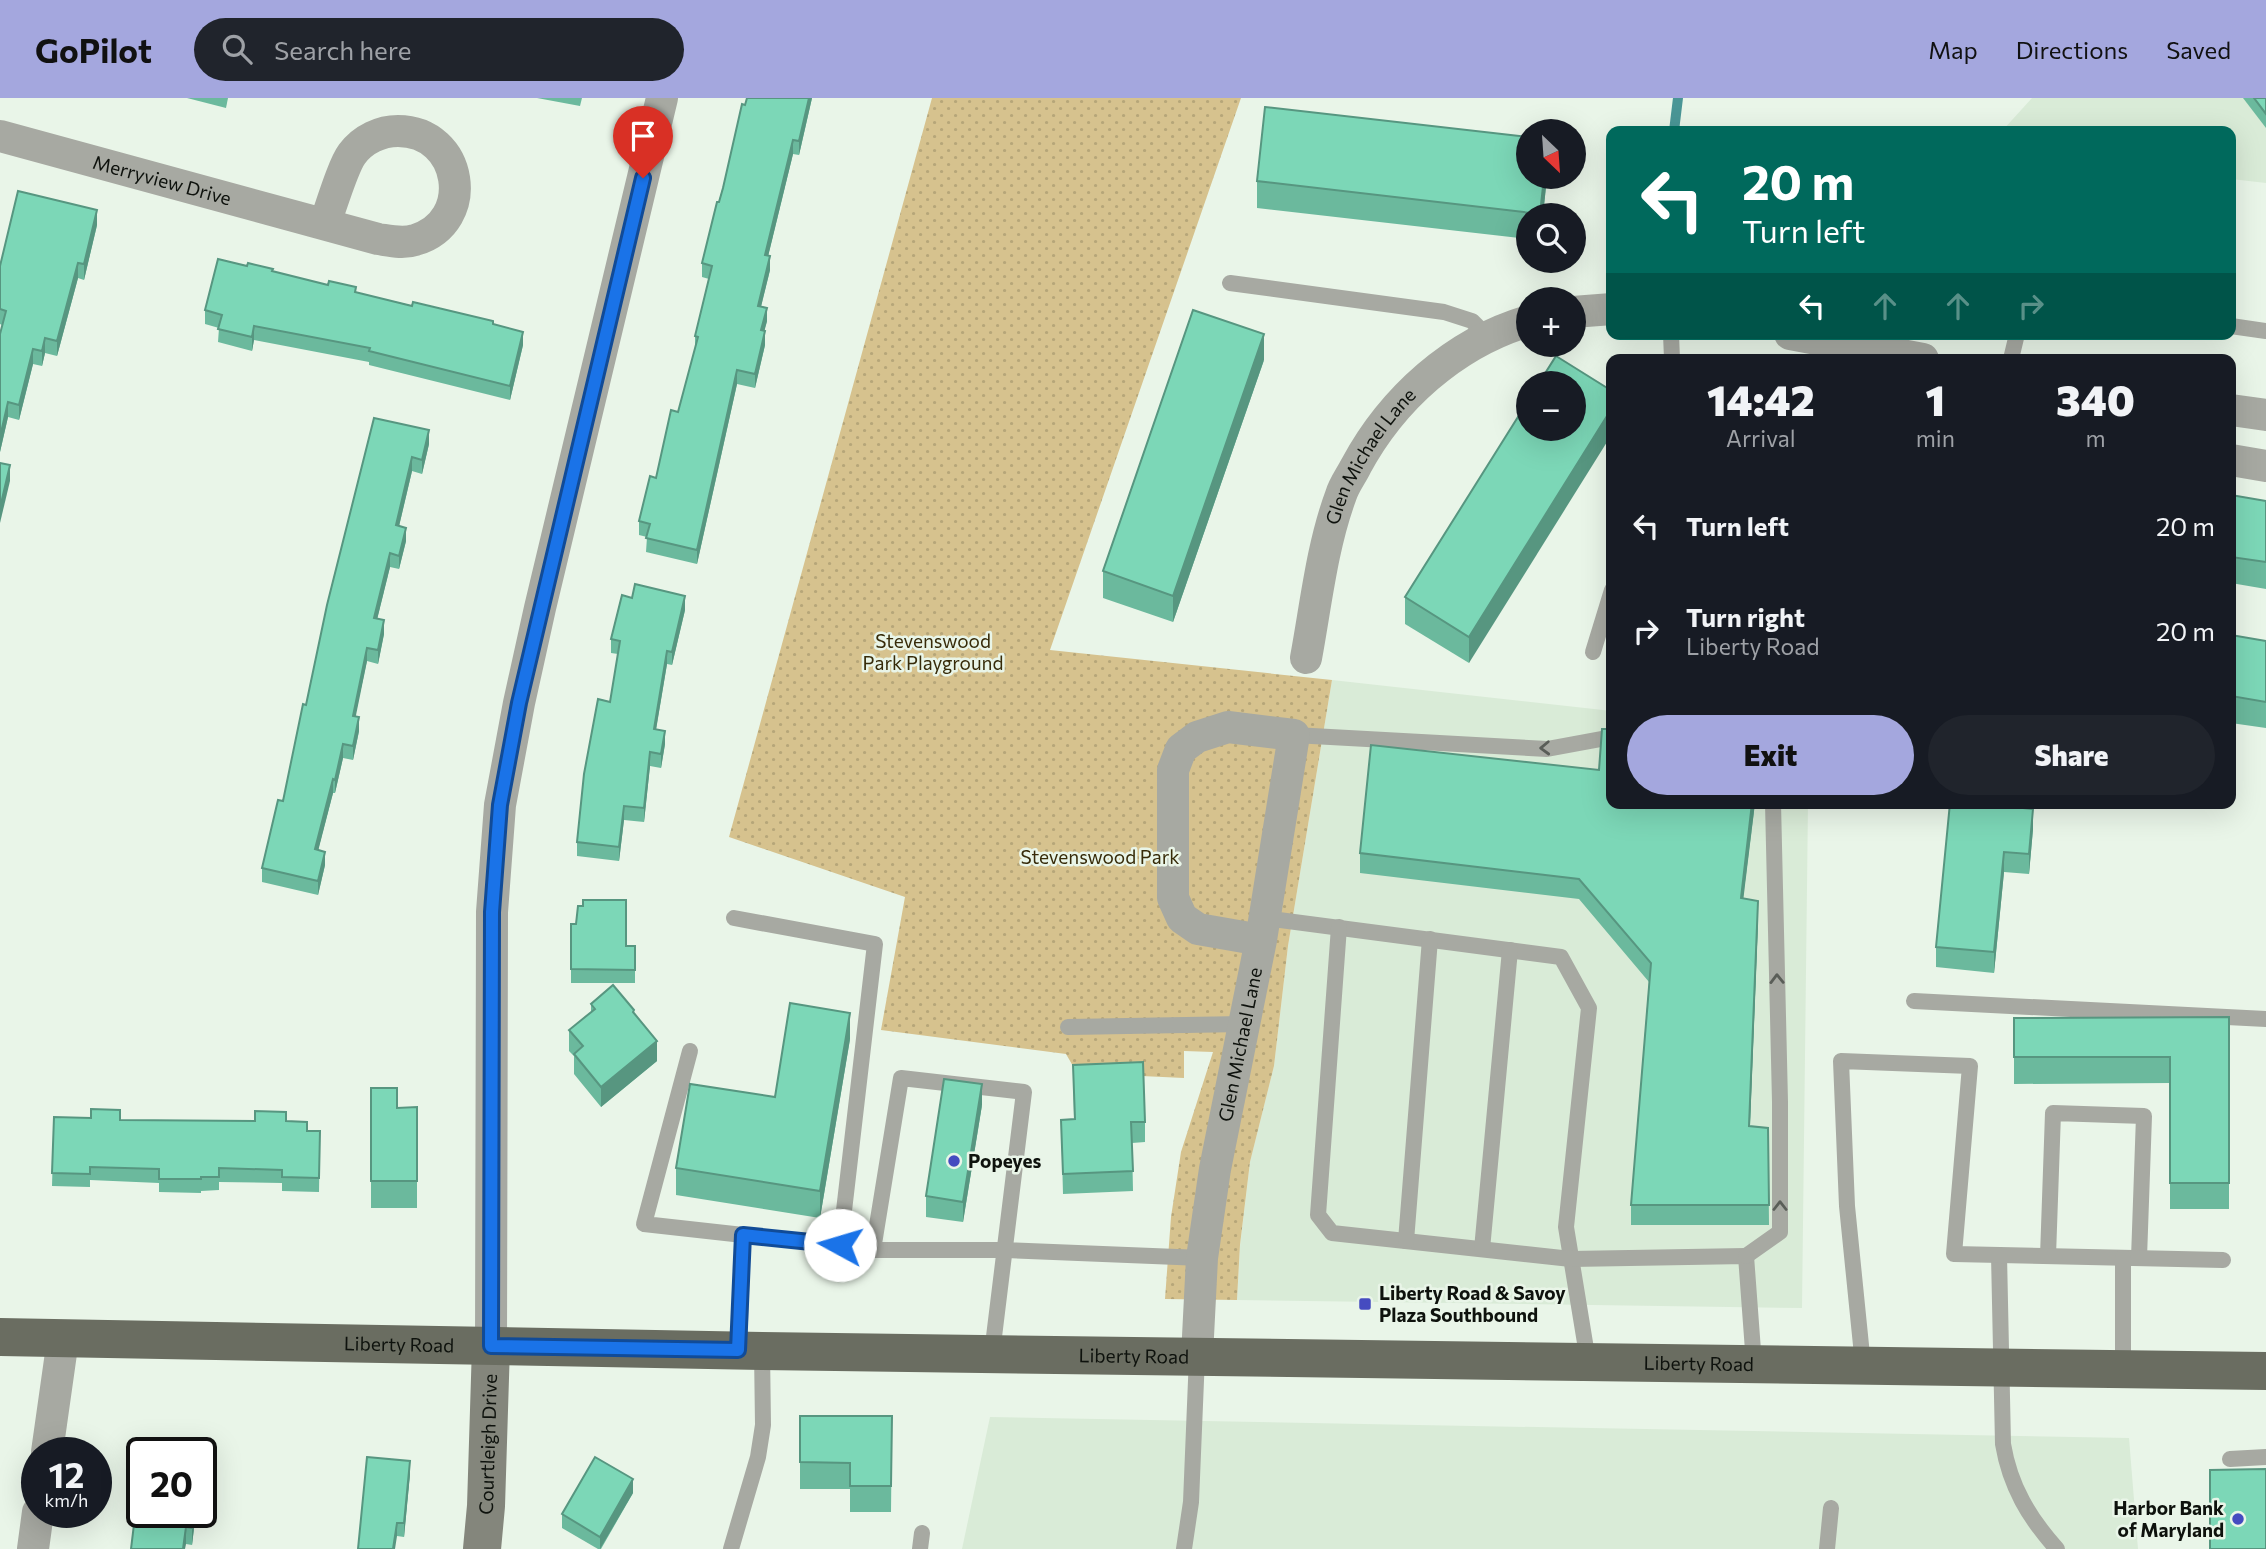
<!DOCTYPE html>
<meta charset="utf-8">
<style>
body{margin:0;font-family:Commissioner,sans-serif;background:#20242c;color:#f1f3f6;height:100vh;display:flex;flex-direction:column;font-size:26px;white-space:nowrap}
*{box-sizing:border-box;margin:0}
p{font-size:23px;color:#9ea1a6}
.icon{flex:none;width:38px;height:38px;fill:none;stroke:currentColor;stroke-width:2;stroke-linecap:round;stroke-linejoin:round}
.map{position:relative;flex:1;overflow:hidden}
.side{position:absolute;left:1606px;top:256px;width:630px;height:455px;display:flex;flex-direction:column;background:#171b24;border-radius:14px;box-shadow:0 7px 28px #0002}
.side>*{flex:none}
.guide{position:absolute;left:1606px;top:28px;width:630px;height:214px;border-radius:14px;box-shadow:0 7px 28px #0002;background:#00695c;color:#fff;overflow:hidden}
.needle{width:46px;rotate:155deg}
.fabs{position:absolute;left:1516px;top:21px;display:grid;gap:14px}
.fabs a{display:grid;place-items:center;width:70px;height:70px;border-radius:50%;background:#171b24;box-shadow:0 7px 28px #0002;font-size:35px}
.speed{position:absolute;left:21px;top:1339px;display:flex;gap:14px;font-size:35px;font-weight:700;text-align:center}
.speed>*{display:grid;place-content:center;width:91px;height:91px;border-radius:50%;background:#171b24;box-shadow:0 7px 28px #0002;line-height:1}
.speed small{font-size:18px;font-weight:400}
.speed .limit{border:4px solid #111;border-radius:10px;background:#fff;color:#111}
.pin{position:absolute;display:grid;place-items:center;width:60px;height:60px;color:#fff;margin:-72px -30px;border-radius:50% 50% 50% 0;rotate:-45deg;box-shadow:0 0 7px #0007}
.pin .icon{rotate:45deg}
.me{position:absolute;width:77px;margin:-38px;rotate:276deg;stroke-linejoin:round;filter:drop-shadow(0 0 5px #0008)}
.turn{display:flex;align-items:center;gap:24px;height:147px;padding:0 21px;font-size:32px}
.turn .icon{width:91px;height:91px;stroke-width:2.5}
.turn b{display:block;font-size:49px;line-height:60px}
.lanes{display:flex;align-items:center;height:66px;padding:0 21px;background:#0003;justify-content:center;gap:35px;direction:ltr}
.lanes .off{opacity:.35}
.eta{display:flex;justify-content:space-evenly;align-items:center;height:119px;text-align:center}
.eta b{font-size:42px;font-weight:800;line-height:49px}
.action{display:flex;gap:14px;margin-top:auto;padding:14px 21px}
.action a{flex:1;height:80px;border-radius:42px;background:#a4a7de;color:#111;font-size:28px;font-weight:800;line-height:80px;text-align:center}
.action a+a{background:#20242c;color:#f1f3f6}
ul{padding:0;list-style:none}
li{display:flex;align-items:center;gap:21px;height:105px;padding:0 21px}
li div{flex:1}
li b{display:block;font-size:26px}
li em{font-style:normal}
header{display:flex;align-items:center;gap:42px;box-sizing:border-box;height:98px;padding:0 35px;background:#a4a7de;color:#111}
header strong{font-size:33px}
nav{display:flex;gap:38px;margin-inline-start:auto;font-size:24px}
.search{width:490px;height:63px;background:#20242c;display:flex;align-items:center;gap:18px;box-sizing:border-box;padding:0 24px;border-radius:38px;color:#9ea1a6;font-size:26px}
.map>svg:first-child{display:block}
.built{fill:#d9ebd7}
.park{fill:url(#park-dots)}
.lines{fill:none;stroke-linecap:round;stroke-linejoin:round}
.stream{stroke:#4a9696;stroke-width:10}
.lane{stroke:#a7a9a2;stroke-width:16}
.street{stroke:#a7a9a2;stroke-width:32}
.secondary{stroke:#84867c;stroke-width:38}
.primary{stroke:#6a6d61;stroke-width:38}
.wall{fill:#6bb99d}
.shaded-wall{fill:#579680}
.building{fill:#7cd7b7;stroke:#579680;stroke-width:2}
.oneway{stroke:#5a5e58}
.route-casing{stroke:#114b97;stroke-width:18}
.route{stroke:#1a73e8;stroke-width:12}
.poi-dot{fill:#454bc0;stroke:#e9f5e8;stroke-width:2.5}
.labels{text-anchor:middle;stroke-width:5;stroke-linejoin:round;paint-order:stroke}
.street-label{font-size:19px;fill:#0e120d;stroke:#e9f5e8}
.park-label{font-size:19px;fill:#372b09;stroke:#e9f5e8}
.poi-label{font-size:19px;font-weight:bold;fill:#0e120d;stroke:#e9f5e8;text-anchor:start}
</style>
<header>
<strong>GoPilot</strong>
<div class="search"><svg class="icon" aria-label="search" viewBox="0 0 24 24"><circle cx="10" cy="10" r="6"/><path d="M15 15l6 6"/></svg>Search here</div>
<nav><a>Map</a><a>Directions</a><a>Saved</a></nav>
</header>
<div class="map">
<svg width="2266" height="1451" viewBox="0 0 2266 1451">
<defs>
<pattern id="park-dots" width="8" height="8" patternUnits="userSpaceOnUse" patternTransform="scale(1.75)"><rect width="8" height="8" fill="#d6c28e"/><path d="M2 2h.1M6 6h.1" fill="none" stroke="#b6a679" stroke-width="1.8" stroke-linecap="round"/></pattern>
</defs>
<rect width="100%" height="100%" fill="#e9f5e8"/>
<g class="built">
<polygon points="2032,0 2266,0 2266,85 2231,81 2231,33 2002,33"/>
<polygon points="1332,582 1612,613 1612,705 1808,705 1802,1210 1237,1202 1240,1148 1250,1064 1274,968 1288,848"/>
<polygon points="990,1319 2129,1340 2138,1451 962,1451"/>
</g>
<polygon class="park" points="932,0 1241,0 1050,552 1332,582 1288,848 1274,968 1250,1064 1240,1147 1237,1202 1165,1201 1171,1119 1181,1054 1213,954 1184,953 1184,980 1077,975 1066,956 881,932 905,799 729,739"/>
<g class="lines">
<polyline class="stream" points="1674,33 1678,0"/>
<g class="lane">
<polyline points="1230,185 1444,214 1472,223 1489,240"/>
<polyline points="2231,228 2266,233"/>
<polyline points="1671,236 1672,261"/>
<polyline points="2011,261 2017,236"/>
<polyline points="1593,554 1612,492"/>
<polyline points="1294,637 1547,651 1612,639"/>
<polyline points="734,820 875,846 840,1147 743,1137 739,1252"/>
<polyline points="1264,820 1561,859 1589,910 1566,1129 1588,1263"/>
<polyline points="1339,829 1318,1117 1332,1135 1571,1161 1746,1158 1754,1266"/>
<polyline points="1914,903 2266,921"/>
<polyline points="1068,929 1244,926"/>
<polyline points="690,953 644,1126 743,1137"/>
<polyline points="1406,1143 1430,841"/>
<polyline points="1482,1151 1510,852"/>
<path d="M1999,1157L2003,1346C2010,1388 2029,1420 2057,1451"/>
<polyline points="1746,1158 1780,1134 1780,1004 1773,705"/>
<polyline points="2048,1158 2053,1015 2144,1018 2139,1160"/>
<polyline points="992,1255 1024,994 901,980 873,1152 1006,1152 1202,1160"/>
<polyline points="1863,1267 1847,1108 1841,963 1970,968 1954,1156 2223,1162"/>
<polyline points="2123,1270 2123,1160"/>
<polyline points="2230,1361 2266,1359"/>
<polyline points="731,1451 758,1359 763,1327 762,1253"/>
<polyline points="920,1451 922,1435"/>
<polyline points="1184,1451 1191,1404 1197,1258"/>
<polyline points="1827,1451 1831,1410"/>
</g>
<g class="street">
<path id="s1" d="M0,38L378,141C391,143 403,146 415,142C477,124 463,33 398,33C381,33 363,41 352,56C343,68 331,109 325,125"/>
<polyline points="1573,214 1612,211"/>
<polyline points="1790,236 1923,261"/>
<polyline points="2231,312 2266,317"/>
<polyline points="2231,362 2266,368"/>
<path id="s2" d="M1306,560C1316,506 1322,448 1341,397C1344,387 1351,378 1356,368C1392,301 1454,245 1528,223"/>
<polyline points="491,1248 492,814 500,707 519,605 540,510 662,0"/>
<path id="s3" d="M1197,1258L1202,1160L1215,1071L1261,842L1294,637L1228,629L1197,639L1181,651L1173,672V800L1182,820L1198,831L1261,842"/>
<polyline points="47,1354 63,1241"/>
<polyline points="33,1451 38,1414"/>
</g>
<path class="secondary" id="s4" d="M482,1451L486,1408L491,1248"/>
<path class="primary" id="s5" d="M0,1239L762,1253L2266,1273"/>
</g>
<g class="wall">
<polygon points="187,0 228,0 226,10"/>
<polygon points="537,0 582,0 580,8"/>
<polygon points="812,0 799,57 793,56 768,158 770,172 761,208 767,223 764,233 765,247 755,290 737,286 697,466 646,454 647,439 639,437 639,423 656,380 678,314 695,252 695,238 709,181 702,179 702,165 745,7"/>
<polygon points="2243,0 2266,0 2266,30"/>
<polygon points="1547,79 1543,117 1528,117 1528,141 1257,110 1257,83"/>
<polygon points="97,127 84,182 78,180 57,258 45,255 42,268 33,266 19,322 8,319 0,354 0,236 2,227 0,226 0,168"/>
<polygon points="247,168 493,227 523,247 510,302 369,267 369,264 254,242 252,253 218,244 219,230 205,226 205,212"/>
<polygon points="1264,262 1173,524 1103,500 1103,473"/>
<polygon points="1528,303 1469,565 1405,526 1405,499"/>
<polygon points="374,320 429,346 422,376 412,373 399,428 406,443 399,471 390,469 377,521 384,536 378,566 367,563 355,618 359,633 353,662 343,660 335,695 333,695 318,752 325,767 318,797 262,784 262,770 283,703"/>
<polygon points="2231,397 2266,403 2266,491 2231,485"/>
<polygon points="685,512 672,567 667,566 656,631 665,646 661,670 650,668 644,724 624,722 619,763 577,758 577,744 610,604 618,556 611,555 611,541"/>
<polygon points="2231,537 2266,543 2266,630 2231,625"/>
<polygon points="1612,705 1755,705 1743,800 1758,823 1750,1028 1768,1030 1769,1127 1631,1127 1631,1107 1649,884 1579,801 1360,775 1360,755"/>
<polygon points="1950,705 2033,731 2029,776 2004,774 1994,875 1936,869 1936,849"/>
<polygon points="571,826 576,826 626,848 635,848 635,885 571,885"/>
<polygon points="591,906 634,915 657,963 601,1009 574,976 574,958 569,953 569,932 591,915"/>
<polygon points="2229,919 2229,1111 2170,1111 2170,985 2014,986 2014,920"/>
<polygon points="850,941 820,1120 676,1097 676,1070 775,999"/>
<polygon points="1073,967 1145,1024 1145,1044 1132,1045 1133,1093 1063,1096 1061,1022 1074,1021"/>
<polygon points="371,990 397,1010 417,1009 417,1110 371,1110"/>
<polygon points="982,1007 963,1124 926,1119 926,1098"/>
<polygon points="54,1019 120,1022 286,1023 307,1033 320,1033 319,1094 282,1093 282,1085 219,1084 219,1092 201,1093 201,1095 159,1094 159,1085 90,1082 90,1089 52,1088"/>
<polygon points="800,1318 892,1318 891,1414 850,1414 850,1391 800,1391"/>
<polygon points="367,1359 410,1376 404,1439 397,1438"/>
<polygon points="633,1395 601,1451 598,1451 562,1430 562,1416"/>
<polygon points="143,1414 196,1414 192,1447 186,1446 142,1419"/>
</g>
<g class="shaded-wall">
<polygon points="809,0 812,0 799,57 799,43"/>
<polygon points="793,42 793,56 765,171 765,157"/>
<polygon points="1544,79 1547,79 1543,117 1540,117"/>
<polygon points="97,112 97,127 84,182 84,166"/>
<polygon points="770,158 770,172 758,221 758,208"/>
<polygon points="78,165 78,180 57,258 57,243"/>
<polygon points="767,210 767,223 761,246 761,232"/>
<polygon points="254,228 254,242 252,253 252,239"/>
<polygon points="765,233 765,247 755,290 755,276"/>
<polygon points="523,234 523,247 510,302 510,288"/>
<polygon points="1264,236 1264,262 1173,524 1173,498"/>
<polygon points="45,240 45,255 42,268 42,253"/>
<polygon points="33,251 33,266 19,322 19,307"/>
<polygon points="737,272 737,286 697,466 697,452"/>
<polygon points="8,304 8,319 0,354 0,339"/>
<polygon points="1612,310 1612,336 1469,565 1469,539"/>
<polygon points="429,332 429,346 422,376 422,362"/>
<polygon points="412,359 412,373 396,441 396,427"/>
<polygon points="10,367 10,383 0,425 0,410"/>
<polygon points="406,430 406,443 399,471 399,458"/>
<polygon points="390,455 390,469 374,534 374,520"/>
<polygon points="685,498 685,512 672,567 672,554"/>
<polygon points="384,522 384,536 378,566 378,552"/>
<polygon points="367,550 367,563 353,632 353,618"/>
<polygon points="667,553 667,566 654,644 654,631"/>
<polygon points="359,619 359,633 353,662 353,648"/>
<polygon points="665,633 665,646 661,670 661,656"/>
<polygon points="343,646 343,660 335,695 335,682"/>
<polygon points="650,654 650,668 644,724 644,710"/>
<polygon points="333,681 333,695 315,765 315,751"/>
<polygon points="1752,705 1755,705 1741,820 1741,800"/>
<polygon points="624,708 624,722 619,763 619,749"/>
<polygon points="2033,711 2033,731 2029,776 2029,756"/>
<polygon points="325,754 325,767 318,797 318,783"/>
<polygon points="2004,754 2004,774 1994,875 1994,854"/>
<polygon points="1758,803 1758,823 1749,1048 1749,1028"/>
<polygon points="850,915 850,941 820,1120 820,1093"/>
<polygon points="657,943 657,963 601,1009 601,989"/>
<polygon points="982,986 982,1007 963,1124 963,1104"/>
<polygon points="410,1363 410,1376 404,1439 404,1425"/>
<polygon points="633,1381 633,1395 600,1451 600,1439"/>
<polygon points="194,1414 196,1414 192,1447 192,1430"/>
<polygon points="397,1425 397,1438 395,1451 393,1451"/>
<polygon points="186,1429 186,1446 185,1451 183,1451"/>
</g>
<g class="building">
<polygon points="747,0 809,0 799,43 793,42 765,157 770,158 758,208 767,210 761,232 765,233 755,276 737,272 697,452 646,440 650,426 639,423 650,378 656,380 671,312 678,314 698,239 695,238 712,168 702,165 717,104 719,104 723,90 742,6 745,7"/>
<polygon points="2254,0 2266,0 2266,16"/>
<polygon points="1265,9 1528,39 1528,79 1544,79 1540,116 1257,83"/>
<polygon points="18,93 97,112 84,166 78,165 57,243 45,240 42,253 33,251 19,307 8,304 0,339 0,236 6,213 0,211 0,168"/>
<polygon points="218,161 247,168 248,165 273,171 272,173 328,187 329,183 356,189 355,194 412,208 413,204 493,223 493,226 523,234 510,288 369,253 370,250 254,228 252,239 218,231 222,217 205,212"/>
<polygon points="1193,212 1264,236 1173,498 1103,473"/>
<polygon points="1556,258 1612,293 1612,310 1469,539 1405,499 1528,303 1528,331 1573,331 1573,285 1539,285"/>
<polygon points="374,320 429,332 422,362 412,359 396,427 406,430 399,458 390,455 374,520 384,522 378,552 367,550 353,618 359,619 353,648 343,646 335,682 333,681 315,751 325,754 318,783 262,770 278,702 283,703 303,606 306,607 327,507"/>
<polygon points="0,365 10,367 0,410"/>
<polygon points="2231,397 2266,403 2266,464 2231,459"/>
<polygon points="635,486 685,498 672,554 667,553 654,631 665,633 661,656 650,654 644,710 624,708 619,749 577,744 584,676 598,601 610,604 620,543 611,541 622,497 632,500"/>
<polygon points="2231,537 2266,543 2266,604 2231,598"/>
<polygon points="1602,631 1612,631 1612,705 1752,705 1741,800 1758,803 1749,1028 1768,1030 1769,1107 1631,1107 1651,865 1579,781 1360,755 1371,647 1599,672"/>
<polygon points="1950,705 1972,705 2033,711 2029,756 2004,754 1994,854 1936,849"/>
<polygon points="583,802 626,802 626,848 635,848 635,872 571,871 571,826 576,826 578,808 583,808"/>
<polygon points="613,887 634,912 633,914 657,943 601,989 574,956 583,948 569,932 595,911 591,906"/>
<polygon points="790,905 850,915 820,1093 676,1070 690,986 775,999"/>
<polygon points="2229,919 2229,1085 2170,1085 2170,959 2014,959 2014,920"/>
<polygon points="1143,964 1145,1024 1131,1024 1133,1073 1063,1076 1061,1022 1075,1021 1073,967"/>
<polygon points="944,981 982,986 963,1104 926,1098"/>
<polygon points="371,990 397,990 397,1010 417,1009 417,1083 371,1083"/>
<polygon points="91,1011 120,1012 120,1022 255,1023 255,1013 286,1014 286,1023 307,1024 307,1033 320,1033 319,1080 282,1079 282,1072 219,1070 219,1079 201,1079 201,1081 159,1081 159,1071 90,1069 90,1076 52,1075 54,1019 91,1020"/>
<polygon points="800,1318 892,1318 891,1388 850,1388 850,1365 800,1364"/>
<polygon points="367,1359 410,1363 404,1425 397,1425 393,1451 358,1451"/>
<polygon points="595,1359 633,1381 600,1439 562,1416"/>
<polygon points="2266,1371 2266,1451 2210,1451 2210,1372"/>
<polygon points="143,1414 194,1414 192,1430 186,1429 183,1451 131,1451 135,1418 142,1419"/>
</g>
<defs><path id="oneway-chevron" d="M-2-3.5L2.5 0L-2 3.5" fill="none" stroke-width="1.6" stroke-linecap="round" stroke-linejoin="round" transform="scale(1.75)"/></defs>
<g class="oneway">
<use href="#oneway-chevron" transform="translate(1545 650) rotate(178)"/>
<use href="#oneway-chevron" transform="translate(1777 881) rotate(-91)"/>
<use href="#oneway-chevron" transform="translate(1780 1108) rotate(-90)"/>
</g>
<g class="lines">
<g class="route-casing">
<polyline id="route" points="643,80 519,605 500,707 492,814 491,1248 738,1252 743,1137 840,1147"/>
</g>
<use href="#route" class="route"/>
</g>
<g class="poi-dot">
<circle cx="954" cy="1063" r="7"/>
<rect x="1358" y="1199" width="14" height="14" rx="3.5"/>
<circle cx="2238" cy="1421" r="7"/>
</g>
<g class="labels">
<g class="street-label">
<text dy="7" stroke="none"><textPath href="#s1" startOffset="168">Merryview Drive</textPath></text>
<text dy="7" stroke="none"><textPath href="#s2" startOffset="215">Glen Michael Lane</textPath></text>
<text dy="7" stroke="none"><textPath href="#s3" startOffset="315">Glen Michael Lane</textPath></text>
<text dy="7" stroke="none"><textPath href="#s5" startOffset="399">Liberty Road</textPath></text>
<text dy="7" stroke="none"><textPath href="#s5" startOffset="1134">Liberty Road</textPath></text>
<text dy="7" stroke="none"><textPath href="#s5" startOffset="1699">Liberty Road</textPath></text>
<text dy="7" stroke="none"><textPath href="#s4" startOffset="105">Courtleigh Drive</textPath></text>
</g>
<g class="park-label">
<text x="933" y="550">Stevenswood<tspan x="933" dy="22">Park Playground</tspan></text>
<text x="1100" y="766">Stevenswood Park</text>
</g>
<g class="poi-label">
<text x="968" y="1070">Popeyes</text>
<text x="1379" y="1202">Liberty Road &amp; Savoy<tspan x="1379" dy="22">Plaza Southbound</tspan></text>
<text x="2224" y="1417" text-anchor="end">Harbor Bank<tspan x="2224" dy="22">of Maryland</tspan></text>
</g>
</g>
</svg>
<div class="fabs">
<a><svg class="needle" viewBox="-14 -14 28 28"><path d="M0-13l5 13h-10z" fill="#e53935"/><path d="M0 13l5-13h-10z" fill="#9ea1a6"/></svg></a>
<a><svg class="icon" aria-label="search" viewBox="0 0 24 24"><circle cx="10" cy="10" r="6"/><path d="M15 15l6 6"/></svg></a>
<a>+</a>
<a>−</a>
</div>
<div class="speed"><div>12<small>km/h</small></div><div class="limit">20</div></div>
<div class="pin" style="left:643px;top:80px;background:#d93025"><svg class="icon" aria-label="arrive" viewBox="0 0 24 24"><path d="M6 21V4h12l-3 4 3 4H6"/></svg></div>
<svg class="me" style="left:840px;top:1147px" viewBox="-20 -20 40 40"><circle r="19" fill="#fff"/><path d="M0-13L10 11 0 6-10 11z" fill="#1a73e8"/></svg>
<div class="guide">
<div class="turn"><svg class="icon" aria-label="left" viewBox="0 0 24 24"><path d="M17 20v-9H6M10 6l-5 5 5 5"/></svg><div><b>20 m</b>Turn left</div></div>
<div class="lanes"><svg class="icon" aria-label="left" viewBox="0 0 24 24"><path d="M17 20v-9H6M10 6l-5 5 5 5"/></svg><svg class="icon off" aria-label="ahead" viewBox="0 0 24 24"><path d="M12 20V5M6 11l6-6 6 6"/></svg><svg class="icon off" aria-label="ahead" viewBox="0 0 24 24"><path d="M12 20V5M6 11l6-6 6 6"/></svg><svg class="icon off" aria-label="right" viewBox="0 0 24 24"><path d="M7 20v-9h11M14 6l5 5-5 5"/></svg></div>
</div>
<section class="side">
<div class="eta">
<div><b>14:42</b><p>Arrival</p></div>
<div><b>1</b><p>min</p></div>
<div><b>340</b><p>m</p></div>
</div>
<ul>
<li><svg class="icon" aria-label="left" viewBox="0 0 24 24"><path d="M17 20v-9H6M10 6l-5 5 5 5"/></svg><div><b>Turn left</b></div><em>20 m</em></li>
<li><svg class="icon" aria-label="right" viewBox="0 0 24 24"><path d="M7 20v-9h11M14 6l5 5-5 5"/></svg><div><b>Turn right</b><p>Liberty Road</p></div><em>20 m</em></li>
</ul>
<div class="action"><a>Exit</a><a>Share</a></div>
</section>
</div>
